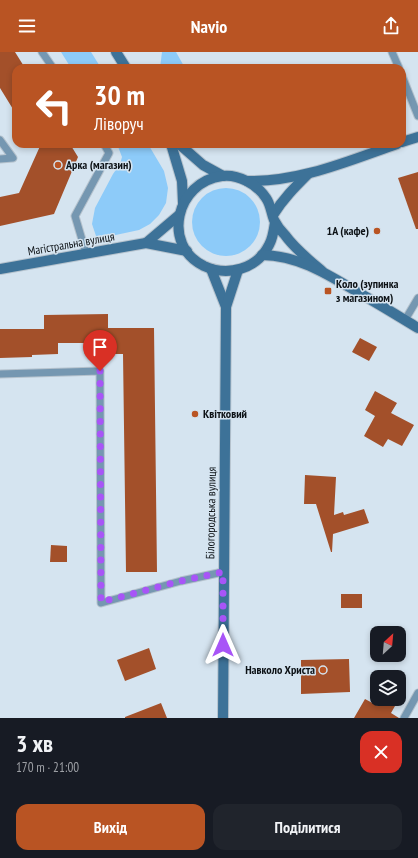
<!DOCTYPE html>
<html lang="uk">
<meta charset="utf-8">
<style>
body{margin:0;font-family:"PT Sans Narrow",sans-serif;background:#20242c;color:#f1f3f6;height:100vh;display:flex;flex-direction:column;font-size:15px;white-space:nowrap}
*{box-sizing:border-box;margin:0}
p{font-size:13px;color:#9ea1a6}
.icon{flex:none;width:22px;height:22px;fill:none;stroke:currentColor;stroke-width:2;stroke-linecap:round;stroke-linejoin:round}
.map{position:relative;height:666px;overflow:hidden}
.side{display:flex;flex-direction:column;background:#171b24;flex:1}
.side>*{flex:none}
.guide{position:absolute;left:12px;top:12px;width:394px;height:84px;border-radius:12px;box-shadow:0 2px 6px #0003;background:#b95423;color:#fff;overflow:hidden}
.needle{width:26px;rotate:26deg}
.tools{position:absolute;left:370px;top:574px;display:grid;gap:8px}
.tools a{display:grid;place-items:center;width:36px;height:36px;border-radius:8px;background:#171b24;box-shadow:0 2px 6px #0003;font-size:20px}
.pin{position:absolute;display:grid;place-items:center;width:34px;height:34px;color:#fff;margin:-41px -17px;border-radius:50% 50% 50% 0;rotate:-45deg;box-shadow:0 0 4px #0007}
.pin .icon{rotate:45deg}
.me{position:absolute;width:44px;margin:-22px;rotate:0deg;stroke-linejoin:round;filter:drop-shadow(0 0 3px #0008)}
.turn{display:flex;align-items:center;gap:14px;height:84px;padding:0 16px;font-size:18px}
.turn .icon{width:52px;height:52px;stroke-width:2.5}
.turn b{display:block;font-size:28px;line-height:34px}
.round{display:grid;place-items:center;flex:none;width:42px;height:42px;border-radius:12px;background:#20242c}
.summary{display:flex;align-items:center;justify-content:space-between;height:68px;padding:0 16px}
h1{font-size:24px;font-weight:800;line-height:30px}
.primary-button{display:flex;gap:8px;margin-top:auto;padding:8px 16px}
.primary-button a{flex:1;height:46px;border-radius:12px;background:#b95423;color:#fff;font-size:16px;font-weight:800;line-height:46px;text-align:center}
.primary-button a+a{background:#20242c;color:#f1f3f6}
header{display:flex;justify-content:space-between;align-items:center;height:52px;padding:0 16px;background:#b95423;color:#fff;font-size:18px;font-weight:800}
.map>svg:first-child{display:block}
.green{fill:#8dcbf9}
.building{fill:#a3502a}
.lines{fill:none;stroke-linecap:round;stroke-linejoin:round}
.lane-casing{stroke:#b5c2cd;stroke-width:9}
.secondary-casing{stroke:#b5c2cd;stroke-width:12}
.lane{stroke:#7597b1;stroke-width:7}
.secondary{stroke:#3d7298;stroke-width:10}
.route{stroke:#a855f7;stroke-width:7;stroke-dasharray:0 12.6}
.poi-dot{fill:#b95423;stroke:#d5e4f0;stroke-width:1.5}
.labels{text-anchor:middle;stroke-width:3;stroke-linejoin:round;paint-order:stroke}
.poi-label{font-size:12px;font-weight:bold;fill:#0c1115;stroke:#d5e4f0;text-anchor:start}
.street-label{font-size:12px;fill:#0c1115;stroke:#d5e4f0}
</style>
<header><svg class="icon" aria-label="menu" viewBox="0 0 24 24"><path d="M4 6h16M4 12h16M4 18h16"/></svg>Navio<svg class="icon" aria-label="share" viewBox="0 0 24 24"><path d="M12 15V3M7 8l5-5 5 5M5 13v7h14v-7"/></svg></header>
<div class="map">
<svg width="418" height="666" viewBox="0 0 418 666">
<rect width="100%" height="100%" fill="#d5e4f0"/>
<g class="green">
<polygon points="61,0 91,0 101,16 71,16"/>
<polygon points="162,0 176,0 185,16 160,16"/>
<polygon points="117,92 148,92 164,119 168,136 166,151 159,163 150,172 139,178 97,187 92,172 95,156 113,122 120,112 122,105"/>
<circle cx="226" cy="170" r="34"/>
</g>
<g class="building">
<polygon points="0,0 15,0 25,16 16,16 16,62 0,36"/>
<polygon points="41,92 70,92 78,105 54,162 0,174 0,145 19,141"/>
<polygon points="418,120 418,177 416,177 398,126"/>
<polygon points="108,262 108,276 154,276 157,520 126,520 123,302 108,302 108,291 58,291 58,302 32,303 32,305 0,306 0,277 44,277 44,263"/>
<polygon points="360,286 377,295 369,309 352,300"/>
<polygon points="375,339 397,351 391,361 414,373 402,394 388,387 383,395 364,384 375,364 365,358"/>
<polygon points="305,423 336,425 334,463 343,460 344,463 364,457 369,471 333,482 332,500 331,500 316,452 304,452"/>
<polygon points="51,493 67,494 67,510 50,510"/>
<rect x="341" y="542" width="21" height="14"/>
<polygon points="149,596 156,617 125,629 117,608"/>
<polygon points="349,607 350,640 301,642 301,608"/>
<polygon points="365,647 378,654 381,647 399,647 391,661 399,666 354,666"/>
<polygon points="161,651 167,666 125,666 125,665"/>
</g>
<g class="lines">
<g class="lane-casing">
<g id="lane">
<polyline points="42,0 53,16"/>
<polyline points="392,0 399,16"/>
<polyline points="402,24 418,64"/>
<polyline points="0,88 13,106 0,107"/>
<polyline points="86,201 75,164 109,101 104,92"/>
<polyline points="405,268 418,246"/>
<polyline points="0,322 100,319 101,551 181,529 223,520"/>
<polyline points="404,666 418,641"/>
</g>
</g>
<g class="secondary-casing">
<g id="secondary">
<polyline points="116,0 126,16"/>
<polyline points="402,90 418,85"/>
<polyline points="171,92 182,129 183,151"/>
<polyline points="179,92 203,113 223,124"/>
<path d="M247,129C300,130 348,109 397,92"/>
<path d="M273,163C283,147 295,135 308,122"/>
<path d="M275,170C274,177 273,186 269,193C257,217 228,225 204,214C161,193 176,130 222,124C238,122 257,132 266,146C271,153 271,161 274,168C277,174 281,179 285,183C295,197 309,208 322,219"/>
<polyline points="146,191 179,163"/>
<path d="M262,203C300,204 327,222 359,241C379,252 398,264 418,276"/>
<polyline points="0,217 146,191 187,199"/>
<polyline points="211,217 226,255"/>
<polyline points="223,666 226,255 238,218"/>
</g>
</g>
<use href="#lane" class="lane"/>
<use href="#secondary" class="secondary"/>
</g>
<g class="lines">
<polyline class="route" points="100,319 101,550 181,529 223,520 223,593"/>
</g>
<g class="poi-dot">
<circle cx="58" cy="113" r="4"/>
<circle cx="377" cy="179" r="4"/>
<rect x="324" y="235" width="8" height="8" rx="2"/>
<circle cx="195" cy="362" r="4"/>
<circle cx="323" cy="618" r="4"/>
</g>
<g class="labels">
<g class="poi-label">
<text x="66" y="117">Арка (магазин)</text>
<text x="369" y="183" text-anchor="end">1А (кафе)</text>
<text x="336" y="236">Коло (зупинка<tspan x="336" dy="14">з магазином)</tspan></text>
<text x="203" y="366">Квітковий</text>
<text x="315" y="622" text-anchor="end">Навколо Христа</text>
</g>
<g class="street-label">
<text transform="translate(71 192) rotate(-10)" y="4">Магістральна вулиця</text>
<text transform="translate(211 461) rotate(-89)" y="4">Білогородська вулиця</text>
</g>
</g>
</svg>
<div class="tools">
<a><svg class="needle" viewBox="-14 -14 28 28"><path d="M0-13l5 13h-10z" fill="#e53935"/><path d="M0 13l5-13h-10z" fill="#9ea1a6"/></svg></a>
<a><svg class="icon" aria-label="layers" viewBox="0 0 24 24"><path d="M12 4l9 5-9 5-9-5zM3 14l9 5 9-5"/></svg></a>
</div>
<div class="pin" style="left:100px;top:319px;background:#d93025"><svg class="icon" aria-label="arrive" viewBox="0 0 24 24"><path d="M6 21V4h12l-3 4 3 4H6"/></svg></div>
<svg class="me" style="left:223px;top:593px" viewBox="-20 -20 40 40"><path d="M0-17L14 15 0 8-14 15z" fill="#a855f7" stroke="#fff" stroke-width="4"/></svg>
<div class="guide">
<div class="turn"><svg class="icon" aria-label="left" viewBox="0 0 24 24"><path d="M17 20v-9H6M10 6l-5 5 5 5"/></svg><div><b>30 m</b>Ліворуч</div></div>
</div>
</div>
<section class="side">
<div class="summary"><div><h1>3 хв</h1><p>170 m · 21:00</p></div><a class="round" style="background:#d93025;color:#fff"><svg class="icon" aria-label="close" viewBox="0 0 24 24"><path d="M6 6l12 12M18 6L6 18"/></svg></a></div>
<div class="primary-button"><a>Вихід</a><a>Поділитися</a></div>
</section>
